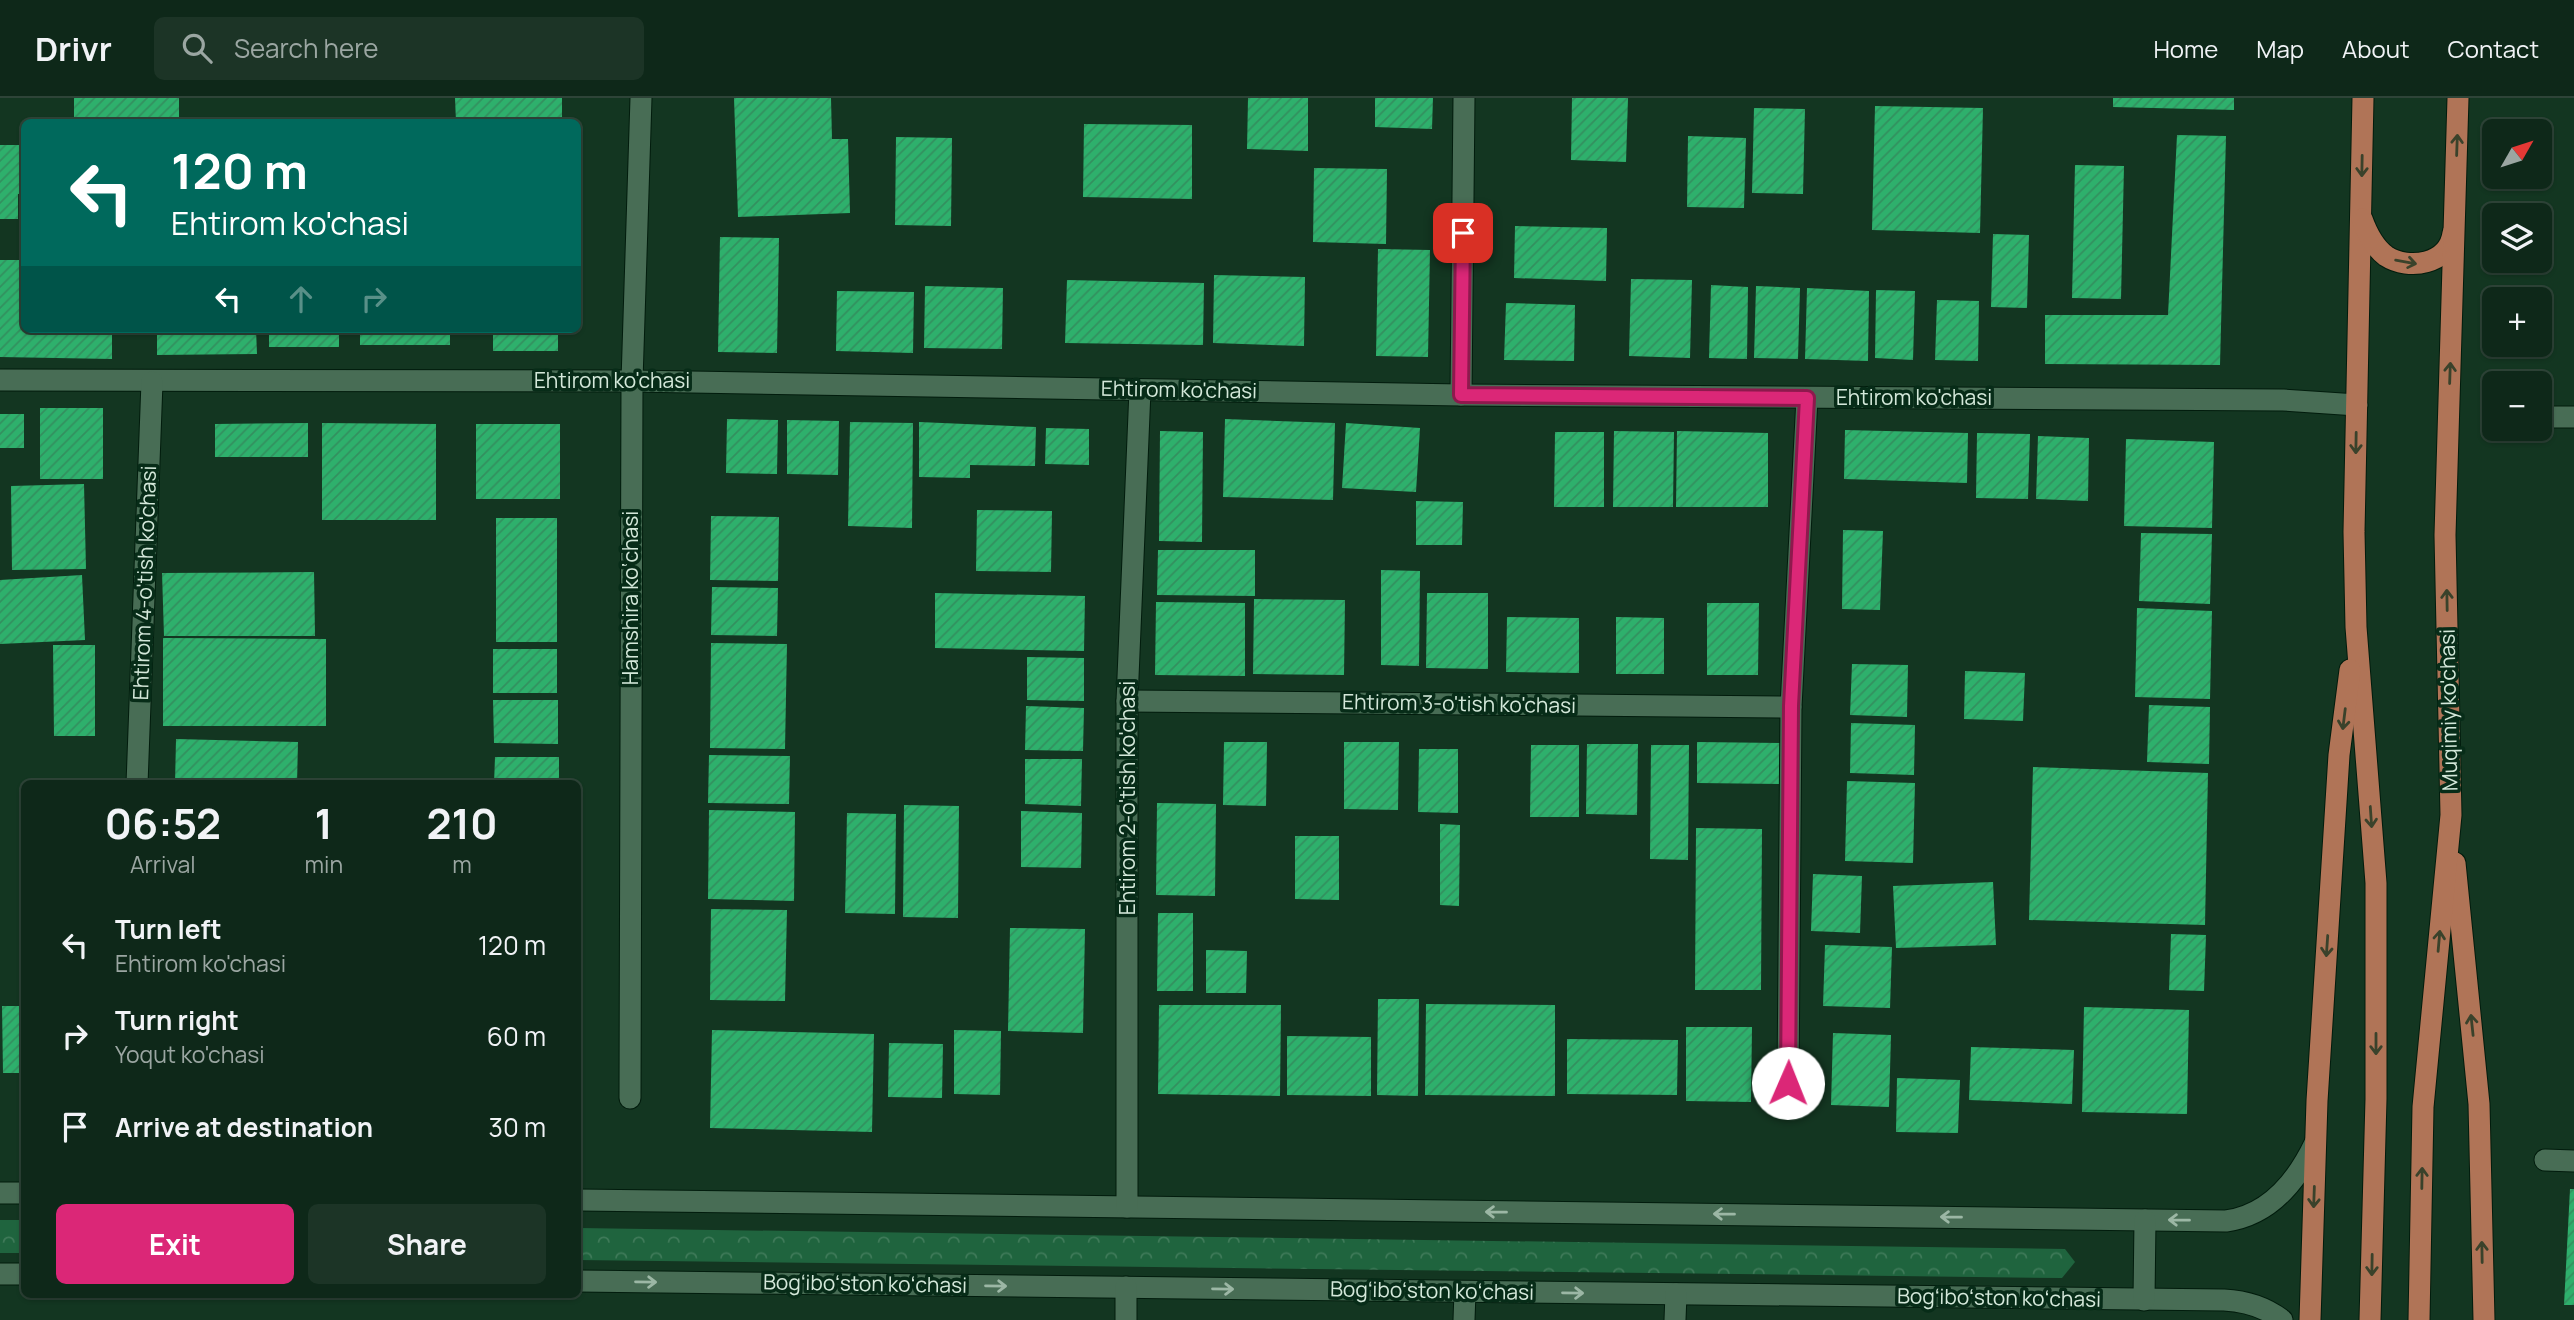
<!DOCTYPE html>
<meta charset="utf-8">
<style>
body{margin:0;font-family:Manrope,sans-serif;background:#1c3426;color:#f1f3f6;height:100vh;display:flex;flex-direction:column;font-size:26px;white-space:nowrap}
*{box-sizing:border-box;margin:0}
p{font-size:23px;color:#9ba6a2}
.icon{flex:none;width:38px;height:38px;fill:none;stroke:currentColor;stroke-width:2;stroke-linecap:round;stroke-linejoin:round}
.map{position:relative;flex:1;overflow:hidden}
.sheet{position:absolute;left:21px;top:682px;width:560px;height:518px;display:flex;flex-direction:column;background:#0e2819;border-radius:10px;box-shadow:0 2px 5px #0004,0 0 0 2px #2e4438}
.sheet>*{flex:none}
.top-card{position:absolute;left:21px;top:21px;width:560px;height:214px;border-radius:10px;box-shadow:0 2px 5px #0004,0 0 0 2px #2e4438;background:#00695c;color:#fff;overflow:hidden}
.needle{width:46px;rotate:51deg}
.tools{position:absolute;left:2482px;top:21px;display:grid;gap:14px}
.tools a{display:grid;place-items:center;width:70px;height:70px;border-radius:10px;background:#0e2819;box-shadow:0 2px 5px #0004,0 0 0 2px #2e4438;font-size:35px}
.pin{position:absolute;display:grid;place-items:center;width:60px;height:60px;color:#fff;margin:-30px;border-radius:14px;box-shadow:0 4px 10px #0006}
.me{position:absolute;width:77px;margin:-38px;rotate:1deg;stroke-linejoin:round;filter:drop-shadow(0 0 5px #0008)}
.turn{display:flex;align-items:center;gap:24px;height:147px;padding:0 35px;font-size:32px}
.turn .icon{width:91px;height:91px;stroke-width:2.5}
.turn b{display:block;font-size:49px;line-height:60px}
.lanes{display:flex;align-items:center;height:66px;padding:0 35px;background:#0003;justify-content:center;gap:35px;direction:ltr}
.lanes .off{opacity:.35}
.eta{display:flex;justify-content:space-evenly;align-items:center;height:119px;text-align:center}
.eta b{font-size:42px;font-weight:700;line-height:49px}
.cta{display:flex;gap:14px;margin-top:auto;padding:14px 35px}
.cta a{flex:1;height:80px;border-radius:10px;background:#db2777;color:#fff;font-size:28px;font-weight:700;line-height:80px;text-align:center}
.cta a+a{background:#1c3426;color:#f1f3f6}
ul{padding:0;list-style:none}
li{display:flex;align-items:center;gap:21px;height:91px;padding:0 35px}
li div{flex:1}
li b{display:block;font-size:26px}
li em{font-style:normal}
header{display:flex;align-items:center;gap:42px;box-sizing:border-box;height:98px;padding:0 35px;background:#0e2819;border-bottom:2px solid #2e4438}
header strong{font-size:33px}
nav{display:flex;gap:38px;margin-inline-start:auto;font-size:24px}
.search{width:490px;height:63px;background:#1c3426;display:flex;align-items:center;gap:18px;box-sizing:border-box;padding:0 24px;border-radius:10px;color:#9ba6a2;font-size:26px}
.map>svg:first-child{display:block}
.forest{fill:url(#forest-crowns)}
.building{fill:url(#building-hatch)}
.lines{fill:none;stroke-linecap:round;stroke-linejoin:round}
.minor-casing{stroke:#021c0d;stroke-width:23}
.major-casing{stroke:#021c0d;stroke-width:23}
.minor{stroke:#486d55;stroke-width:21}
.major{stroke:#b07457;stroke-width:21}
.oneway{stroke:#3a422b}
.oneway2{stroke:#9cb7a5}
.route-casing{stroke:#8e194d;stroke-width:18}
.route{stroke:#db2777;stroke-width:12}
.labels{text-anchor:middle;stroke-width:7;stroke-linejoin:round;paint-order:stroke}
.street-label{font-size:21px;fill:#d4e8da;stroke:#072c18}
</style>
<header>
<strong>Drivr</strong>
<div class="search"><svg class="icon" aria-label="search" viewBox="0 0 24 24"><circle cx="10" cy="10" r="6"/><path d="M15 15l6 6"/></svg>Search here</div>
<nav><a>Home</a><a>Map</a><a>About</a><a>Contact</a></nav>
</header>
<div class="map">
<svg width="2574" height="1222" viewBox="0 0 2574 1222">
<defs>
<pattern id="forest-crowns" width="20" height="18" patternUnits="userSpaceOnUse" patternTransform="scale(1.75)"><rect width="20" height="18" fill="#1f643e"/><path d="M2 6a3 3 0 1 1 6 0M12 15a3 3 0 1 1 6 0" fill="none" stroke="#3f7a59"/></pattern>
<pattern id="building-hatch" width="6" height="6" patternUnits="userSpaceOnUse" patternTransform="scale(1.75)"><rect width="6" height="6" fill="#2eb06c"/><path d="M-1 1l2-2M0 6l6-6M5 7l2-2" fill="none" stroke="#33905f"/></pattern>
</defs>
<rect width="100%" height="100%" fill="#133621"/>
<g class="forest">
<rect x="0" y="1122" width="24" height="33"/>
<polygon points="578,1130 2065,1151 2075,1164 2062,1180 578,1162"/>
</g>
<g class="building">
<rect x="74" y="0" width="105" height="24"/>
<polygon points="455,0 562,0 562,24 456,24"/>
<polygon points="734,0 831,0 832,41 848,41 850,115 738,119"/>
<polygon points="1248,0 1308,0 1308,53 1247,51"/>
<polygon points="1375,0 1433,0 1432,31 1375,29"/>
<polygon points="1572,0 1628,0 1626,64 1571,62"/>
<polygon points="2113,0 2234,0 2234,12 2113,9"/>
<polygon points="1875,8 1983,10 1980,135 1872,132"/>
<polygon points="1754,10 1805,11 1803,96 1752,95"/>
<polygon points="1084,26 1192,27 1192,101 1083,99"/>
<polygon points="2177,37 2226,38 2220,267 2045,266 2045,217 2168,217"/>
<polygon points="1688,38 1746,40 1744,110 1687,109"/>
<polygon points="896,39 952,40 951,128 895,127"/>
<polygon points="0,47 24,47 24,96 18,96 18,121 0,121"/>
<polygon points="2075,67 2124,68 2121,201 2072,200"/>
<polygon points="1314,70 1387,71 1386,146 1313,144"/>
<polygon points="1515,128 1607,130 1606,183 1514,180"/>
<polygon points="1993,136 2029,137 2027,210 1991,209"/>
<polygon points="720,139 779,140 777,255 718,254"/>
<polygon points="1378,151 1430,152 1428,259 1376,258"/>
<polygon points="0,162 24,162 24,231 112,231 112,261 0,259"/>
<polygon points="1214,177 1305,179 1304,248 1213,245"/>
<polygon points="1631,181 1692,182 1690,260 1629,258"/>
<polygon points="1067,182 1204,185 1203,247 1065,245"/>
<polygon points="1711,187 1748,189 1747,261 1709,260"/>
<polygon points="925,188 1003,190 1002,251 924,250"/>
<polygon points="1756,188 1800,190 1798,261 1754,260"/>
<polygon points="1807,190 1869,193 1868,263 1805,261"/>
<polygon points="1876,192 1915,193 1913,262 1875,260"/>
<polygon points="837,193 914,194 913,255 836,253"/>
<polygon points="1937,202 1979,203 1978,263 1935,262"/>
<polygon points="1506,205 1575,207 1574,263 1504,262"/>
<polygon points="157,231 256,231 257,256 157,257"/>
<rect x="269" y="231" width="70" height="18"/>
<rect x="360" y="231" width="90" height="16"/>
<rect x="493" y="231" width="65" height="22"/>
<rect x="40" y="310" width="63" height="71"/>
<rect x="0" y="316" width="24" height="34"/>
<polygon points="727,321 778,322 777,376 726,375"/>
<polygon points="1225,321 1335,325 1333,402 1223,399"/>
<polygon points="787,322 839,323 838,377 787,376"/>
<polygon points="850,324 913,325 912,430 848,428"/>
<polygon points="919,324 1036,329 1035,368 970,367 970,380 919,379"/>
<polygon points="308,325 308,359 215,359 215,326"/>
<polygon points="322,325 436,326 436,422 322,422"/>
<polygon points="1346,325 1420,330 1416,394 1342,390"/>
<rect x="476" y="326" width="84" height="75"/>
<polygon points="1046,330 1089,331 1089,367 1045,366"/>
<polygon points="1845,332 1968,335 1967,385 1844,381"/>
<polygon points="1160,333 1203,334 1202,444 1159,443"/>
<polygon points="1614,333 1674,334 1673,409 1613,409"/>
<polygon points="1677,333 1768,335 1768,409 1676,409"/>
<polygon points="1555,334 1604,334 1604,409 1554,409"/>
<polygon points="1977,335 2030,336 2028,401 1976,400"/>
<polygon points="2038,338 2089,340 2088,403 2036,401"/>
<polygon points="2126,341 2214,344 2212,430 2124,428"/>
<polygon points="84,386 86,471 12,472 11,388"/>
<polygon points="1416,403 1463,404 1462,447 1416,447"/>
<polygon points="977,412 1052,413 1051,474 976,473"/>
<polygon points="711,418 779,419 778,483 710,482"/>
<rect x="496" y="420" width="61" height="124"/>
<polygon points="1843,432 1883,433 1880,512 1842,511"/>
<polygon points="2141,435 2212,436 2210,506 2139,503"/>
<polygon points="1158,452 1255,452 1255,498 1157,497"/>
<polygon points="1381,472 1420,473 1419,568 1381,567"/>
<polygon points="314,474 315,538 164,538 162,475"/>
<polygon points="82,477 85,542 0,546 0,482"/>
<polygon points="712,489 778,490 777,538 711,537"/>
<polygon points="935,495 1085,498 1084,553 935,550"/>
<polygon points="1427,495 1488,495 1488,571 1426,570"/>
<polygon points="1254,501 1345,502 1344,577 1253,576"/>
<polygon points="1156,504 1245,505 1245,578 1155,577"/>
<polygon points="1707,505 1759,505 1758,577 1707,577"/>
<polygon points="2137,510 2212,513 2210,601 2135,599"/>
<polygon points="1507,519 1579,520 1579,575 1506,574"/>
<polygon points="1616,519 1664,520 1664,576 1616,576"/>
<polygon points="163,540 326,541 326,628 163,628"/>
<polygon points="711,545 787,546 785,651 710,650"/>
<polygon points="53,547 95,547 95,638 54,638"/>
<rect x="493" y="551" width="64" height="44"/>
<polygon points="1027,559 1084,560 1084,603 1027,602"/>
<polygon points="1852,566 1908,567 1907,619 1850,617"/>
<polygon points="1965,573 2025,575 2023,623 1964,621"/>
<polygon points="493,602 558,602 558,646 494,645"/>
<polygon points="2149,607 2210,609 2209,666 2147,664"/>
<polygon points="1026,608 1084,610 1083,653 1025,652"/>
<polygon points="1851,625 1915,627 1914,677 1850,675"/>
<polygon points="176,641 298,644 297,686 175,686"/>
<polygon points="1224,644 1267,644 1266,708 1223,707"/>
<polygon points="1344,644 1399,644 1398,712 1344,711"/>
<polygon points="1697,644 1781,645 1781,686 1697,685"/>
<polygon points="1587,646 1638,646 1637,717 1586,716"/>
<polygon points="1531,647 1579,647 1579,719 1530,719"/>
<polygon points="1651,647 1689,647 1688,762 1650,761"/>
<polygon points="1419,651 1458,651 1458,715 1418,714"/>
<polygon points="709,657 790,658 789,706 708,705"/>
<polygon points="495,659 559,659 559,686 494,686"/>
<polygon points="1025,661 1082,661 1081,708 1025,706"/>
<polygon points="2033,669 2208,675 2205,827 2029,822"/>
<polygon points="1847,683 1915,685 1913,765 1845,763"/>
<polygon points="1157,705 1216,706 1215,798 1156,797"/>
<polygon points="904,707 959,708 958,820 903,819"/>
<polygon points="709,712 795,714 794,803 708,801"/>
<polygon points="1021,713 1082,715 1081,770 1021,769"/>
<polygon points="847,715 896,716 895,816 845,815"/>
<polygon points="1440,726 1460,727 1459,808 1440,807"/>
<polygon points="1696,730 1762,731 1761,892 1695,892"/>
<polygon points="1295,738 1339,738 1339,802 1295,801"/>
<polygon points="1813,776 1862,778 1860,835 1811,833"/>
<polygon points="1993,784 1996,847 1896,850 1893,788"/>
<polygon points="711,811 787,812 785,903 710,902"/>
<polygon points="1158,815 1193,815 1193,893 1157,893"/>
<polygon points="1010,830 1085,831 1083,935 1008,933"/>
<polygon points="2171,836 2206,837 2204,893 2169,892"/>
<polygon points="1825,847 1892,849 1890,910 1823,908"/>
<polygon points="1206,852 1247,853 1246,895 1206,895"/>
<polygon points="1378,901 1419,901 1418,998 1377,997"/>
<polygon points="1426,906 1555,907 1555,998 1425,997"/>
<polygon points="1159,907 1281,907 1280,998 1158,996"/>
<polygon points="2,908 24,908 24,975 3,975"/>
<polygon points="2084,909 2189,912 2187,1016 2082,1014"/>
<polygon points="1686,929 1752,929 1751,1004 1686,1003"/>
<polygon points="712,932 874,936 872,1034 710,1030"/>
<polygon points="954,932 1001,933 1000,997 954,996"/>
<polygon points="1833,935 1891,937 1889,1009 1831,1007"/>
<polygon points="1287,938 1371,939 1371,998 1287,997"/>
<polygon points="1567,941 1678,942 1677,997 1567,996"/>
<polygon points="889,945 943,946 942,1000 888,999"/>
<polygon points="1971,949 2074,952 2072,1006 1969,1002"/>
<polygon points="1897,980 1960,982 1958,1035 1896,1034"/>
<polygon points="2570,1091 2574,1091 2574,1207 2564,1207"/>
</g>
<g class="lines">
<g class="minor-casing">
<g id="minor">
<polyline points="0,282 632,283 1461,297 2283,302 2357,307"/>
<polyline points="1461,297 1464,0"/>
<polyline points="2551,319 2574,319"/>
<polyline points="1127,603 1791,609"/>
<polyline points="137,686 152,284"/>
<polyline points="1788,985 1791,609 1807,300"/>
<polyline points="630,1000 632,283 641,0"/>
<polyline points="2545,1062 2574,1063"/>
<polyline points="0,1095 24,1095"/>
<path d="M578,1102L2226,1123C2270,1117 2297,1083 2315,1045"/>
<polyline points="1127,1109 1127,603 1140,292"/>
<polyline points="0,1176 24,1176"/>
<path d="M578,1183L2224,1202C2245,1203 2265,1209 2282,1222"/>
<polyline points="2144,1202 2145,1122"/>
<polyline points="1126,1222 1126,1189"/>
<polyline points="1464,1222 1465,1194"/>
<polyline points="1675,1222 1676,1196"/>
</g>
</g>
<g class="major-casing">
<g id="major">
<polyline points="2363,0 2354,434 2356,529 2376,785 2376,1001 2370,1222"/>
<path d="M2362,121C2367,135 2374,149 2386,158C2409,173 2449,166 2453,135"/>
<polyline points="2455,765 2479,1006 2484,1222"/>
<polyline points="2310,1222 2317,1003 2339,657 2350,572"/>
<polyline points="2419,1222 2423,1009 2451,717 2445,437 2458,0"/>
</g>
</g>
<use href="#minor" class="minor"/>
<use href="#major" class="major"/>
</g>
<defs><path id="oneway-shaft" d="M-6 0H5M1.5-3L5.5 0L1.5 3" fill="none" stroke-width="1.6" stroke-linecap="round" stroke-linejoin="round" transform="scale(1.75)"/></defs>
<g class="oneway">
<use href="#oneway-shaft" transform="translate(2457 47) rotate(-88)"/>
<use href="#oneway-shaft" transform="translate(2362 68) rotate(91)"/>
<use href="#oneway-shaft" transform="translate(2406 164) rotate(10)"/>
<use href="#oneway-shaft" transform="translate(2450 275) rotate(-88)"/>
<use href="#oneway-shaft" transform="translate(2356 345) rotate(91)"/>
<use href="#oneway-shaft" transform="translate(2447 502) rotate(-91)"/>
<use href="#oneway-shaft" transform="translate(2344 621) rotate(97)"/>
<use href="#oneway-shaft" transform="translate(2371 719) rotate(86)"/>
<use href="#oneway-shaft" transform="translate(2439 843) rotate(-85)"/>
<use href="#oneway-shaft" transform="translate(2327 848) rotate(94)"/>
<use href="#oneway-shaft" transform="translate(2472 927) rotate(-96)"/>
<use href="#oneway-shaft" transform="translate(2376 946) rotate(90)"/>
<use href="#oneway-shaft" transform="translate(2422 1080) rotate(-89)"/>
<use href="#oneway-shaft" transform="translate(2314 1099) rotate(92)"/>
<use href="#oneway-shaft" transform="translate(2482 1154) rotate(-91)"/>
<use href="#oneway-shaft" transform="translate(2372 1167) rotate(91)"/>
</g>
<g class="oneway2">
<use href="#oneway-shaft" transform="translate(1496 1114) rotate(-179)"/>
<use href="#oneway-shaft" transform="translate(1724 1116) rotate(-179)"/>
<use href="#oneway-shaft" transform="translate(1951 1119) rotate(-179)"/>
<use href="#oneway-shaft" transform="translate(2179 1122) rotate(-179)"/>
<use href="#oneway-shaft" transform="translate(646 1184) rotate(1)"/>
<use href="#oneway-shaft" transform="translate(996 1188) rotate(1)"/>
<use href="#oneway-shaft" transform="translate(1223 1191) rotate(1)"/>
<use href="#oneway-shaft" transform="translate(1573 1195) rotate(1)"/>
</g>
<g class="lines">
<g class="route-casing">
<polyline id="route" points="1463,135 1461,297 1807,300 1791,608 1788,985"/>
</g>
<use href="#route" class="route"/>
</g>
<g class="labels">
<g class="street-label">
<text x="612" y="290">Ehtirom ko'chasi</text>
<text transform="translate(1179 292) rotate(1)" y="7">Ehtirom ko'chasi</text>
<text x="1914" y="307">Ehtirom ko'chasi</text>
<text transform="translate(145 485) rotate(-88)" y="7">Ehtirom 4-o'tish ko'chasi</text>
<text transform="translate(631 500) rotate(-90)" y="7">Hamshira ko‘chasi</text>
<text transform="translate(1459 606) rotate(1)" y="7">Ehtirom 3-o'tish ko'chasi</text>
<text transform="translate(2449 612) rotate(-91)" y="7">Muqimiy ko'chasi</text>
<text transform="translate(1128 700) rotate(-90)" y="7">Ehtirom 2-o'tish ko'chasi</text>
<text transform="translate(865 1186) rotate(1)" y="7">Bogʻiboʻston koʻchasi</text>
<text transform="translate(1432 1193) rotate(1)" y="7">Bogʻiboʻston koʻchasi</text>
<text transform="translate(1999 1200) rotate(1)" y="7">Bogʻiboʻston koʻchasi</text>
</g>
</g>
</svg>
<div class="tools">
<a><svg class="needle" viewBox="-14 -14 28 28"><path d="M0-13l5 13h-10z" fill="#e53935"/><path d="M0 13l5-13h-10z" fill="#9ba6a2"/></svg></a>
<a><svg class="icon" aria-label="layers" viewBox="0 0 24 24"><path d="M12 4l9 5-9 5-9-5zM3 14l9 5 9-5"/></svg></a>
<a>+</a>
<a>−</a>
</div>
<div class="pin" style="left:1463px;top:135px;background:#d93025"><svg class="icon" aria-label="arrive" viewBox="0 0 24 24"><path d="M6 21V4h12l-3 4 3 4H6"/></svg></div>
<svg class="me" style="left:1788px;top:985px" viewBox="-20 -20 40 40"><circle r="19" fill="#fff"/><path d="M0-13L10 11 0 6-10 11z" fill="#db2777"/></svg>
<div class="top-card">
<div class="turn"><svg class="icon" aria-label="left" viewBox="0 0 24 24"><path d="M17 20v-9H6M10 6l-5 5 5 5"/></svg><div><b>120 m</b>Ehtirom ko'chasi</div></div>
<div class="lanes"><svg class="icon" aria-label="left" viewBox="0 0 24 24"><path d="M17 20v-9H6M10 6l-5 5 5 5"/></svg><svg class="icon off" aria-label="ahead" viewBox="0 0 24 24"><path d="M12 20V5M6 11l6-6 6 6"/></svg><svg class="icon off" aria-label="right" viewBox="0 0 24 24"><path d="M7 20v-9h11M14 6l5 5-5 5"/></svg></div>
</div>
<section class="sheet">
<div class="eta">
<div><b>06:52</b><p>Arrival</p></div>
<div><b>1</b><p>min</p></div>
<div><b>210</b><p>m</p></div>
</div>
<ul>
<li><svg class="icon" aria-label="left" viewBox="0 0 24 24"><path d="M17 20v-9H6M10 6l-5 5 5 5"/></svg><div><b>Turn left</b><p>Ehtirom ko'chasi</p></div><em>120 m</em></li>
<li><svg class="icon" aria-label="right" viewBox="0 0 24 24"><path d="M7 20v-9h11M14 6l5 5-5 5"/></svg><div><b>Turn right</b><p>Yoqut ko'chasi</p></div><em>60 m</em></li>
<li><svg class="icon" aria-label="arrive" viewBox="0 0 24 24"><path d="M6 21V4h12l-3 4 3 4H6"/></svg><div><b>Arrive at destination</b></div><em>30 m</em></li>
</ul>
<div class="cta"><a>Exit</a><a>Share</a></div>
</section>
</div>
